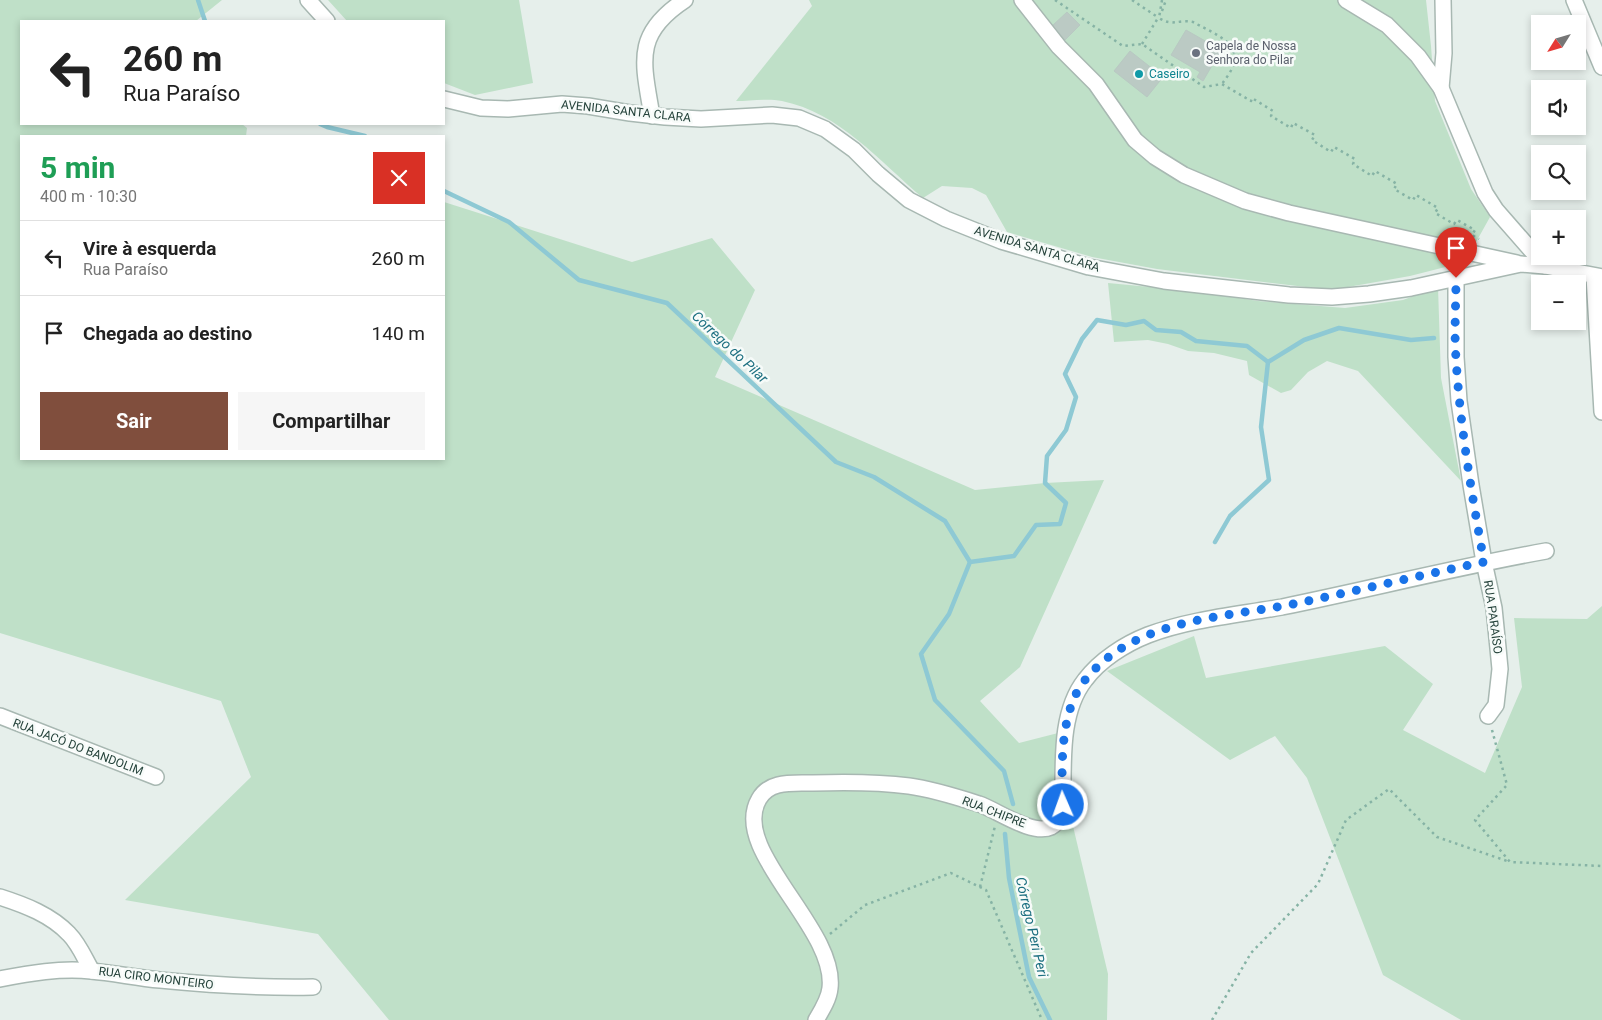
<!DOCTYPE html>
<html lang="pt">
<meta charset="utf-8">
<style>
body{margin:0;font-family:Roboto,sans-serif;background:#f6f6f6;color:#222;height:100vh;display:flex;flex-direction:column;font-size:19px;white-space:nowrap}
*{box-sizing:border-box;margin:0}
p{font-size:16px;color:#767676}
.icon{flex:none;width:28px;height:28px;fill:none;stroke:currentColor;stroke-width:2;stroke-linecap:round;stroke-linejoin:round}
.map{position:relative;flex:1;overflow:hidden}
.drawer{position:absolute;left:20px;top:135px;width:425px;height:325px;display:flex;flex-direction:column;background:#fff;border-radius:0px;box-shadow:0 2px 8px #0003}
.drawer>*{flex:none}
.banner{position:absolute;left:20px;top:20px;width:425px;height:105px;border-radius:0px;box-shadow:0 2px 8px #0003;background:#fff;color:#222;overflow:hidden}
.needle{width:32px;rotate:233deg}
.buttons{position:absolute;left:1531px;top:15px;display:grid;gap:10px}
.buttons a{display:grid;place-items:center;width:55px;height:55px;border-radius:0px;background:#fff;box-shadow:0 2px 8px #0003;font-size:25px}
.pin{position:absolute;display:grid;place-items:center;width:42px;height:42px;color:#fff;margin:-51px -21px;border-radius:50% 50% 50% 0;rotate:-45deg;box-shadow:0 0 5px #0007}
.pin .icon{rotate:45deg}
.me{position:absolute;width:55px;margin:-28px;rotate:358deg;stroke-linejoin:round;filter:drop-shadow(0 0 4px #0008)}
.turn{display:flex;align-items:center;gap:18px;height:105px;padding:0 20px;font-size:22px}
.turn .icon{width:65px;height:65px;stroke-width:2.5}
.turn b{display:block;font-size:35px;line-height:42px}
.round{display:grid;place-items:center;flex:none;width:52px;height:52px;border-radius:0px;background:#f6f6f6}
.summary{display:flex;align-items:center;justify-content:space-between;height:85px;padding:0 20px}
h1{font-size:30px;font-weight:700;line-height:38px;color:#1e9e55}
.primary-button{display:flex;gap:10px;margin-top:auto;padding:10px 20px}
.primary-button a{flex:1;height:58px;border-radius:0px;background:#804e3d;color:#fff;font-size:20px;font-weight:700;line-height:58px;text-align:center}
.primary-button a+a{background:#f6f6f6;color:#222}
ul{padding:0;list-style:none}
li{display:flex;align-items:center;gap:15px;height:75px;padding:0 20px;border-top:1px solid #e0e0e0}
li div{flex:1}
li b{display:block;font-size:19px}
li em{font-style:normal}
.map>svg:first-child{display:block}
.green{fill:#bfe0c8}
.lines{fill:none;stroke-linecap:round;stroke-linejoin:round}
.stream{stroke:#8ec9d4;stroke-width:4.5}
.building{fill:#bbcac4;stroke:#b8c9c2}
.minor-casing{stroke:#a8b8b2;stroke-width:18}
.path{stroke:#86b3a5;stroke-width:2.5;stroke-dasharray:2.5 4;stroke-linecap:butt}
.minor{stroke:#fff;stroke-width:15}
.route{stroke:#1a73e8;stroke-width:9;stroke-dasharray:0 16.2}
.worship-dot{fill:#6b7280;stroke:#f7fbf9;stroke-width:2}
.culture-dot{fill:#0f9aa8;stroke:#f7fbf9;stroke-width:2}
.labels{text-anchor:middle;stroke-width:5;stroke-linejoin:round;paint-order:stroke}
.worship-label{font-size:12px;fill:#5b616d;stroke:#f7fbf9;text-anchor:start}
.culture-label{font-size:12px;fill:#0d838f;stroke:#f7fbf9;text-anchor:start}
.street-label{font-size:12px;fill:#24423a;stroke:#f7fbf9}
.water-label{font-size:14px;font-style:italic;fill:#1c6f80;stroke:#f7fbf9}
</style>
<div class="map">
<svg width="1602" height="1020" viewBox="0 0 1602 1020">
<rect width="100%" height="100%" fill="#e6efeb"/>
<g class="green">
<polygon points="0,0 222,0 196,21 21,21 21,124 242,124 247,128 246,136 21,136 21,459 444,459 444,202 632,262 712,238 755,290 715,377 975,490 1045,483 1104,480 1020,667 980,701 1019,743 1062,732 1059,767 1108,974 1107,1020 389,1020 318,934 125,900 251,777 221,701 0,633"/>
<polygon points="328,0 519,0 533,83 475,95 444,83 444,21 347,21"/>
<path d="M809,0H1426L1431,46L1435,101L1471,189L1490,217L1465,262L1410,276L1331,290L1157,269L1092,257L1007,232L986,195L972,188L942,186L923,198C879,161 840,113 782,101C768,98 750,101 736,101L812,6Z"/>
<polygon points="1108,283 1192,291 1258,301 1345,308 1403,300 1438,287 1441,378 1461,481 1358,371 1327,361 1308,372 1291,390 1281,393 1249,375 1247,361 1214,353 1188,351 1168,344 1148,340 1114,342"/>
<polygon points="1602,606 1602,1020 1461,1020 1383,975 1307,778 1275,736 1230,760 1107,671 1194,636 1206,678 1385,646 1433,684 1403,730 1485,773 1522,687 1514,618 1587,619"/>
</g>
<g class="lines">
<g class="stream">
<polyline points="198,0 205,21"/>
<polyline points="320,124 327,127 365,136"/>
<polyline points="444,191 509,222 579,280 667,303 836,462 874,477 945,521 970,562"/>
<polyline points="1215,542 1230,516 1269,480 1261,427 1268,362 1304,340 1339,328 1411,340 1434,338"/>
<polyline points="1013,804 1004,771 935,700 921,654 949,614 970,562 1014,556 1036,525 1060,524 1066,503 1045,483 1047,456 1066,430 1076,397 1065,374 1082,339 1097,320 1126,325 1144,321 1156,330 1181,332 1196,341 1247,346 1268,362"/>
<polyline points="1005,834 1009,878 1029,977 1050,1020"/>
</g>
</g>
<g class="building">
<polygon points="1067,12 1080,25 1065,40 1052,26"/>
<polygon points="1186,30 1221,50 1203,81 1197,77 1200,72 1171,55"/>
<polygon points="1130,51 1163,77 1147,97 1114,71"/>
</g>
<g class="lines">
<g class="minor-casing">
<g id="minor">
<polyline points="308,0 327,21"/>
<polyline points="1022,0 1059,47 1096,84 1135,140 1155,157 1184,175 1245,201 1289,213 1517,263"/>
<polyline points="1346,0 1387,25 1418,56 1441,88 1485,193 1496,210 1545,266"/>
<polyline points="1574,0 1602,67"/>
<polyline points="1441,88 1444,53 1443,0"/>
<polyline points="444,99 481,108 508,109 562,104 588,106 630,113 665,117 701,119 772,115 799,118 825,129 854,150 878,174 909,200 946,219 1001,241 1089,267 1164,281 1289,295 1332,297 1369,294 1411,288 1521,264 1545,266 1602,277"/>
<path d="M652,116C643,62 633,34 685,0"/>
<polyline points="1594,276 1602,412"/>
<polyline points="1456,278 1456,357 1459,401 1471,485 1484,562 1494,608 1498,648 1500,669 1496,705 1488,716"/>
<polyline points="0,716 156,777"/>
<path d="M0,897C25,905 51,915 69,934C79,944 85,959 92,971"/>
<path d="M0,979C30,973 60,968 91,971C114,973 137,978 160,980C211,985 261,988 313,987"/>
<path d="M816,1020C822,1010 829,999 830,988C837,928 729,850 759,799C763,792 770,787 778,785C789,782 802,783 813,783C845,782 878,782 909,786C932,789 957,797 979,804C997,810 1032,836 1051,827C1058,823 1062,815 1063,807C1064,800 1063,791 1063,784C1063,750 1063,708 1085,680C1100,660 1125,644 1148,635C1191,619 1237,615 1282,607C1370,589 1457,567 1546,551"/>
</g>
</g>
<g class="path">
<polyline points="1055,0 1123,46 1142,44 1204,87 1222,84 1251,101 1252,98 1273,111 1271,116 1291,128 1293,123 1315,135 1312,140 1331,152 1334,147 1355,159 1353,164 1372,176 1375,171 1397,184 1394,189 1413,200 1416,195 1438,208 1435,213 1454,224 1457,220 1475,230 1472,235 1479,239"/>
<polyline points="1132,0 1159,18"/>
<path d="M1162,0L1159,18C1173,27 1178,19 1193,22C1208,31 1240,41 1234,63C1232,71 1226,78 1222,84"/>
<polyline points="1162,11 1166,0"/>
<polyline points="1142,44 1158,18"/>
<polyline points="1492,730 1507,785 1475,820 1510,862 1602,866"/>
<polyline points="980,887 995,826"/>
<polyline points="830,934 865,905 951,873 986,890 1042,1020"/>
<polyline points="1212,1020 1251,953 1318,884 1346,820 1389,789 1437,837 1510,862"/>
</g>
<use href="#minor" class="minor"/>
</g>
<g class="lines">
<path class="route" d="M1063,805C1061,768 1060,710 1085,680C1136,617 1226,618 1298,603C1360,590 1422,575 1484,562C1472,495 1460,427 1456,358C1454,332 1456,305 1456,278"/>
</g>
<circle class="worship-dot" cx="1196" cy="53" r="5"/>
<circle class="culture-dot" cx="1139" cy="74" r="5"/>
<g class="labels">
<g class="worship-label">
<text x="1206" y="50">Capela de Nossa<tspan x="1206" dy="14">Senhora do Pilar</tspan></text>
</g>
<g class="culture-label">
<text x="1149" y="78">Caseiro</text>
</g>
<g class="street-label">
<text transform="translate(626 111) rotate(6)" y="4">AVENIDA SANTA CLARA</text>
<text transform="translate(1037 249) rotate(17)" y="4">AVENIDA SANTA CLARA</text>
<text transform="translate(1493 617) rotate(82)" y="4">RUA PARAÍSO</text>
<text transform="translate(78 747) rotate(21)" y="4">RUA JACÓ DO BANDOLIM</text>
<text transform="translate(994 812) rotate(21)" y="4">RUA CHIPRE</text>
<text transform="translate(156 978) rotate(7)" y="4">RUA CIRO MONTEIRO</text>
</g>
<g class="water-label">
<text transform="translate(730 347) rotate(43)" y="5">Córrego do Pilar</text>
<text transform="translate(1032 927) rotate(77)" y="5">Córrego Peri Peri</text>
</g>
</g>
</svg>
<div class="buttons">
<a><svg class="needle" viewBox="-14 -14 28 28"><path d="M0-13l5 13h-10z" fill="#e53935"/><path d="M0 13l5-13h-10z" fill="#767676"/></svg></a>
<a><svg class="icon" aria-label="sound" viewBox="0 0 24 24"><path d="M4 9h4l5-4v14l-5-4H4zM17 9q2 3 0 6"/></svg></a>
<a><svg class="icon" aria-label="search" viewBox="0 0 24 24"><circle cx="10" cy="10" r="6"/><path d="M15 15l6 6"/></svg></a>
<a>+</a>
<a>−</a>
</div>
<div class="pin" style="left:1456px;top:278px;background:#d93025"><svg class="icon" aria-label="arrive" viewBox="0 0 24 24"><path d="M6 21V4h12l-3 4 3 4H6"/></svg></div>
<svg class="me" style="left:1063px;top:805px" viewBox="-20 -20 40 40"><circle r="17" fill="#1a73e8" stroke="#fff" stroke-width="3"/><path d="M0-11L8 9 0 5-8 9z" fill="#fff"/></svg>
<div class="banner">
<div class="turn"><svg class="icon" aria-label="left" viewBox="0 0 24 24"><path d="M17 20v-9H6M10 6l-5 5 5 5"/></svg><div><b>260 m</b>Rua Paraíso</div></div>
</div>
<section class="drawer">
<div class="summary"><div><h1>5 min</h1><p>400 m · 10:30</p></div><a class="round" style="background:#d93025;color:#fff"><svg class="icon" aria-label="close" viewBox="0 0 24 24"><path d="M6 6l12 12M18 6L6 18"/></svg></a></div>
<ul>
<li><svg class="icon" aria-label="left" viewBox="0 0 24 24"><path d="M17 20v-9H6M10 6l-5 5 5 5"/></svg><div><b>Vire à esquerda</b><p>Rua Paraíso</p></div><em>260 m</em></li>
<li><svg class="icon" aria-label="arrive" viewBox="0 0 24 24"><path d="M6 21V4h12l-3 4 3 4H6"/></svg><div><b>Chegada ao destino</b></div><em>140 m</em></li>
</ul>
<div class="primary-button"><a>Sair</a><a>Compartilhar</a></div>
</section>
</div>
